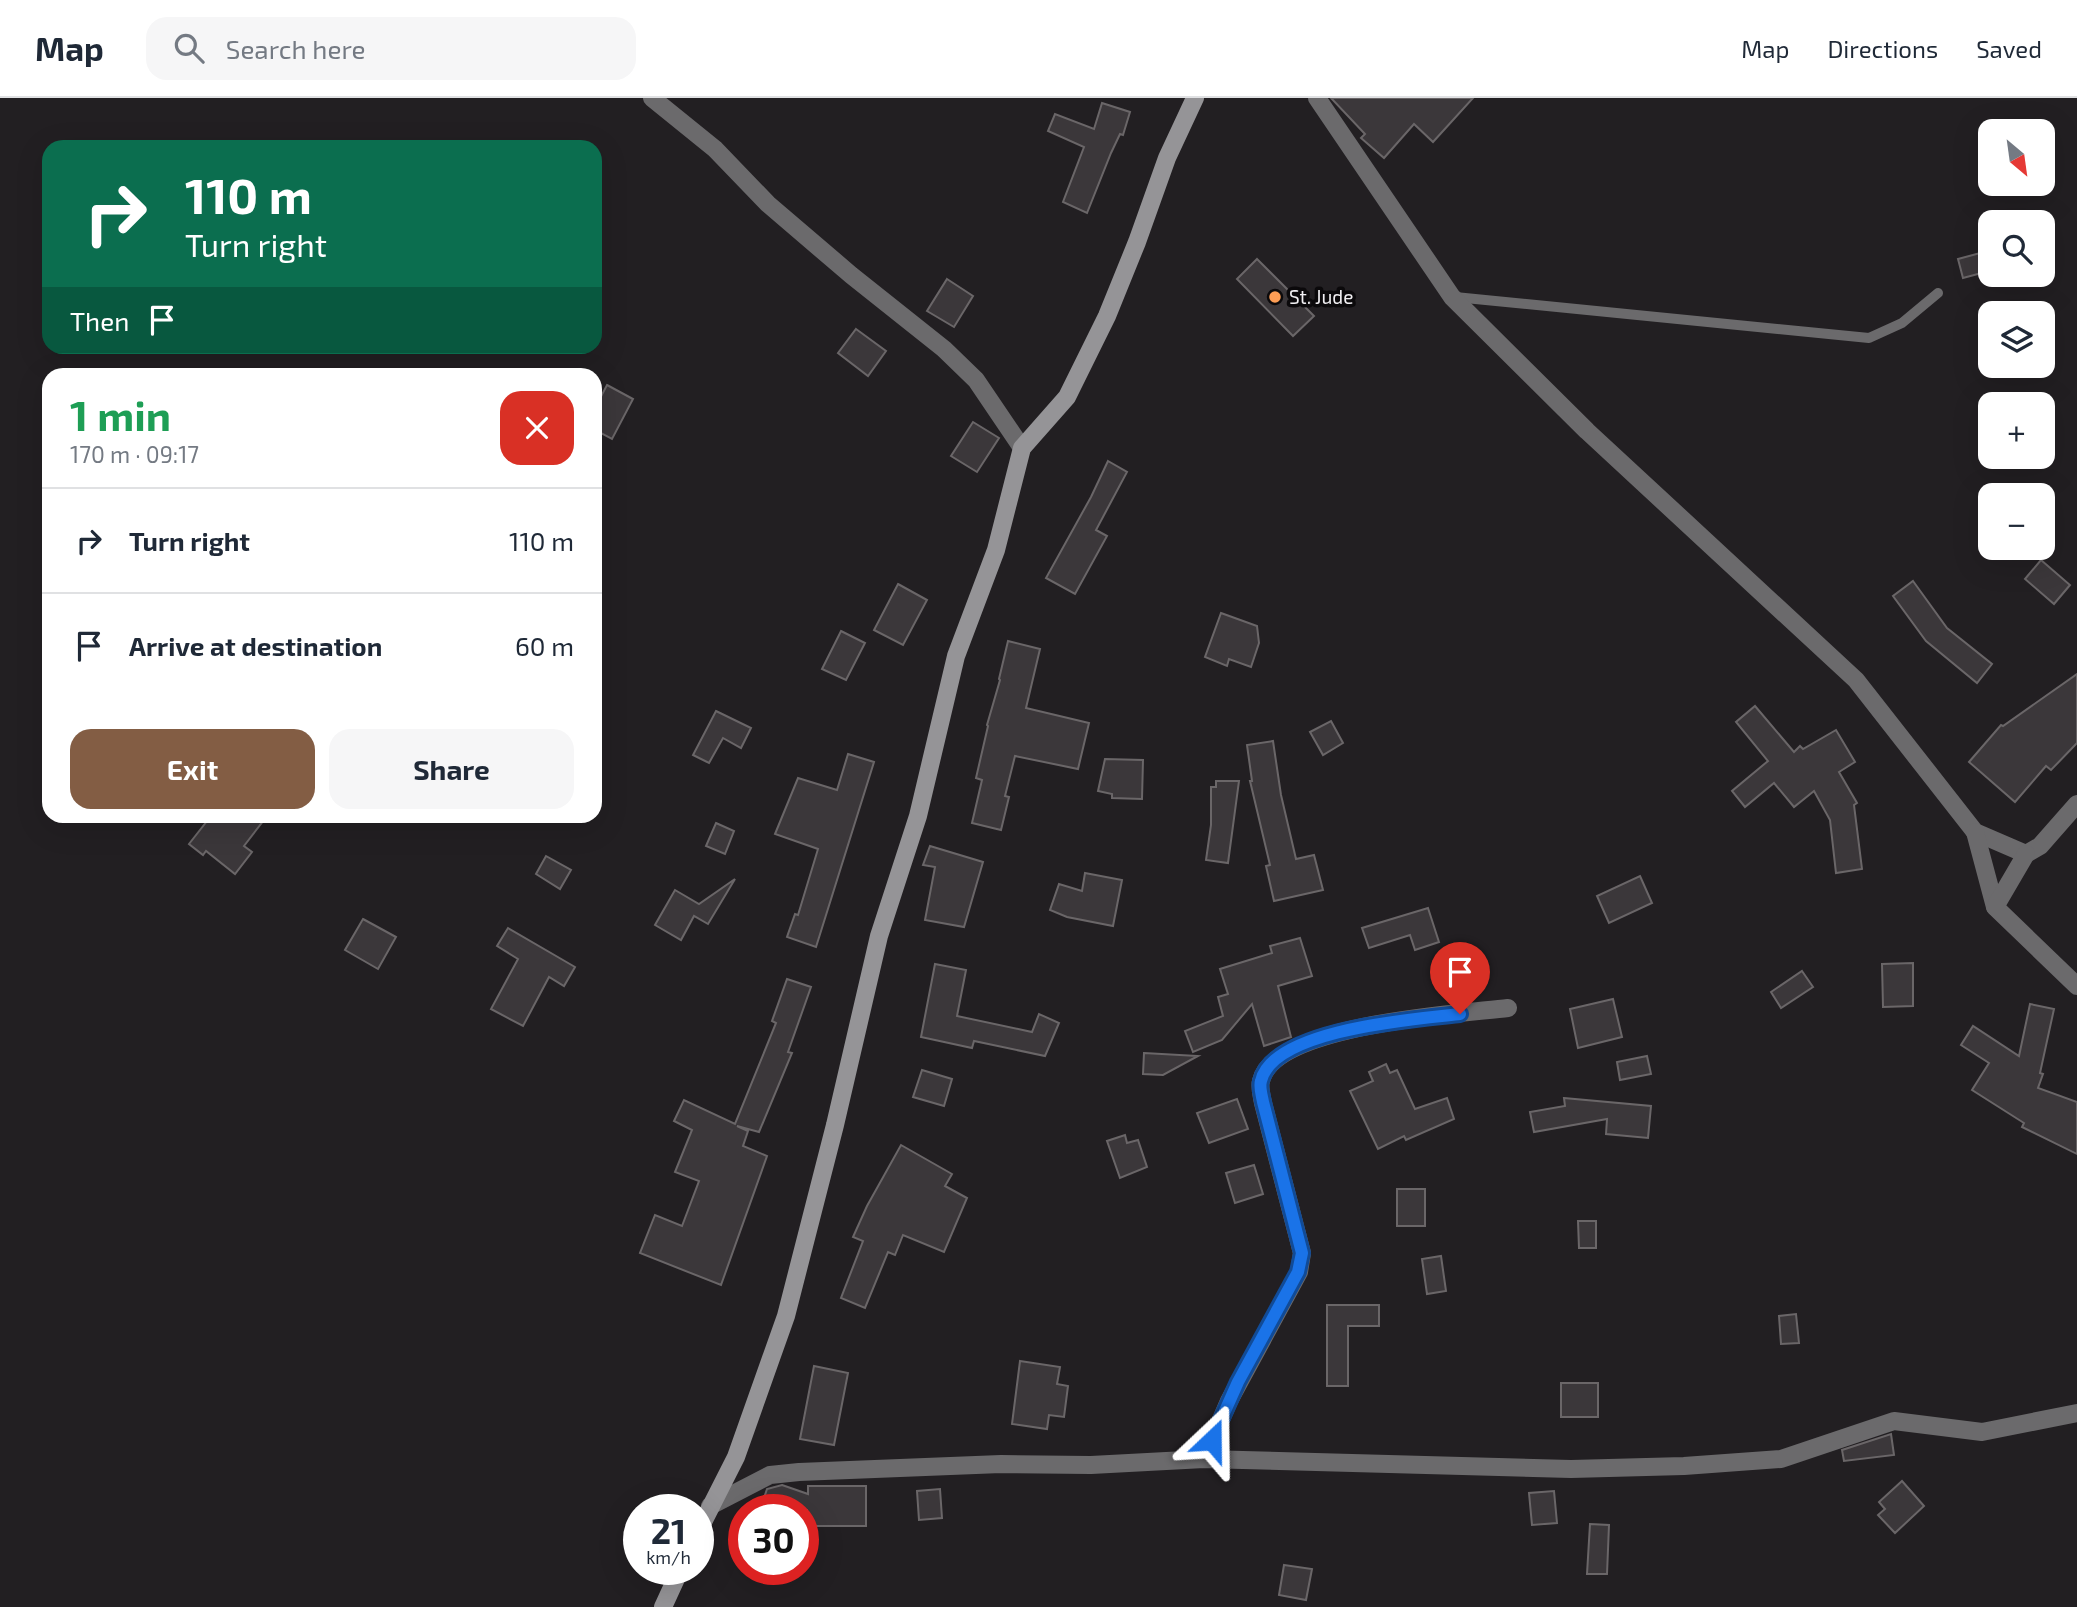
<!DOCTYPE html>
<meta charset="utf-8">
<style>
body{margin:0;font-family:"Exo 2",sans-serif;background:#f6f6f7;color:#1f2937;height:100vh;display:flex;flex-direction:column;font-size:26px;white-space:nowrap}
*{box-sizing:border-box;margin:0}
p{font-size:23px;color:#747a83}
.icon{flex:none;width:38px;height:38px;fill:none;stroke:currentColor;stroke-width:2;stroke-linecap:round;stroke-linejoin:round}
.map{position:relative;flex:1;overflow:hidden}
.details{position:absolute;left:42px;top:270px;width:560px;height:455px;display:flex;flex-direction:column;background:#fff;border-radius:21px;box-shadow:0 7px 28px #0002}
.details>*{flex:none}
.hud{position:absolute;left:42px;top:42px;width:560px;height:214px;border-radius:21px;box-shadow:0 7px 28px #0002;background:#0b6e4f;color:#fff;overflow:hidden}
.needle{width:46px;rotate:151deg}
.fabs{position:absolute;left:1978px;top:21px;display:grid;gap:14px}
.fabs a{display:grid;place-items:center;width:77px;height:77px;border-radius:14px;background:#fff;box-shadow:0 7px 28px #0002;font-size:35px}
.speed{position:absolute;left:623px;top:1396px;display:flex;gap:14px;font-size:35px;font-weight:700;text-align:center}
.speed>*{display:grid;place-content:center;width:91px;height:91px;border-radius:50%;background:#fff;box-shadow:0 7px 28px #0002;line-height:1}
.speed small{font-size:18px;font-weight:400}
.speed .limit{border:10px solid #d22;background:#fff;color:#111}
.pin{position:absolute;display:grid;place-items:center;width:60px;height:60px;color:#fff;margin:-72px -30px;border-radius:50% 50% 50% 0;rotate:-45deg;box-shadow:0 0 7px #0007}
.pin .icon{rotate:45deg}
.me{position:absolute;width:77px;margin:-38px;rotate:23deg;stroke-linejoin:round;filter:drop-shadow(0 0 5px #0008)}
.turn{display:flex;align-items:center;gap:24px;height:147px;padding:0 28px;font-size:32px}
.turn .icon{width:91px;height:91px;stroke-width:2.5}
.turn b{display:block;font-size:49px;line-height:60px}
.then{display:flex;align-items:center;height:66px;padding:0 28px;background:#0003;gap:14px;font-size:26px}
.round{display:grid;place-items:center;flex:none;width:74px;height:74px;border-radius:21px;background:#f6f6f7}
.headline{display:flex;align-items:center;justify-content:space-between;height:119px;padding:0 28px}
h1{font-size:42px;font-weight:700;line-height:52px;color:#1e9e55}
.primary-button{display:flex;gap:14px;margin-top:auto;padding:14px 28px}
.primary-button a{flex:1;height:80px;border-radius:21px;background:#835d44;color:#fff;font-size:28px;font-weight:700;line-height:80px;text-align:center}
.primary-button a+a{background:#f6f6f7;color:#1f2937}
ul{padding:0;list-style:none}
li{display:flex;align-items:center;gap:21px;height:105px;padding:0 28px;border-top:2px solid #e0e1e3}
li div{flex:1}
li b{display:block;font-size:26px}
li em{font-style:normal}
header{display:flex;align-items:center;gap:42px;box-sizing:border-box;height:98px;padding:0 35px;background:#fff;border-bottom:2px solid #e0e1e3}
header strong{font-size:33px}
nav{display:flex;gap:38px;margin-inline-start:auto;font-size:24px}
.search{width:490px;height:63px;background:#f6f6f7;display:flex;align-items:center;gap:18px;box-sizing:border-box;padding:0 24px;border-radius:21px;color:#747a83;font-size:26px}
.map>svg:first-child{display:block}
.building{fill:#3b373a;stroke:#6a6668;stroke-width:2}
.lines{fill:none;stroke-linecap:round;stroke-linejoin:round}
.service{stroke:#6b6a6c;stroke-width:10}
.minor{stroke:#6b6a6c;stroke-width:18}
.secondary{stroke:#959497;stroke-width:18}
.route-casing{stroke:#114b97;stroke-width:18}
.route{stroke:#1a73e8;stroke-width:12}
.poi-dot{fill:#fd9d55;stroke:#0b090b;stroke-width:2.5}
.labels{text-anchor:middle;stroke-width:7;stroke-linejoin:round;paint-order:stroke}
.poi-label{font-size:19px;fill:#f1eff2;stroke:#0b090b;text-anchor:start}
</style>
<header>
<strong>Map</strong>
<div class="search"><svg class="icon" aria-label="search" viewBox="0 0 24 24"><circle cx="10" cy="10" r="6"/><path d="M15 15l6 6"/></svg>Search here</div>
<nav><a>Map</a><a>Directions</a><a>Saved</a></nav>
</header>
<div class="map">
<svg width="2077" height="1509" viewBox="0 0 2077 1509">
<rect width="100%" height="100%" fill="#221f22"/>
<g class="building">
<polygon points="1331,0 1473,0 1433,44 1414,26 1384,60 1361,40 1365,36"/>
<polygon points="1102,5 1130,14 1123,37 1120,36 1111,55 1087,115 1063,104 1084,49 1048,33 1055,16 1094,31"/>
<polygon points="1984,154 1989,173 1963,180 1958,161"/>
<polygon points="1257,161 1314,218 1293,238 1237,181"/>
<polygon points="947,181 973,198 954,229 927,213"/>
<polygon points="856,231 886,253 868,278 838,255"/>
<polygon points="607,287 633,301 612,341 595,332 595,310"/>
<polygon points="973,324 999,340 977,374 951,358"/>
<polygon points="1108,363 1127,374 1096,432 1107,438 1075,496 1046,480 1091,399"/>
<polygon points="2041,462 2070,487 2054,506 2025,481"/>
<polygon points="1913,483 1947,530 1992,566 1977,585 1926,543 1893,498"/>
<polygon points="898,486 927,502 903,547 874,532"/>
<polygon points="1221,515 1257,528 1259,545 1251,569 1229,561 1227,568 1205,559"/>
<polygon points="841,533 865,545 846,582 822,571"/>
<polygon points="1008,543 1040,551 1026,610 1089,625 1078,671 1015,658 1005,698 1009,699 1001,732 972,725 982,682 976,680 988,628 987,627 1000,582 999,581"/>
<polygon points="2077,576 2077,645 2051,672 2046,668 2015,704 1969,664 2001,627 2003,628"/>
<polygon points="1755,608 1794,654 1800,648 1803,651 1836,632 1855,664 1839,674 1857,705 1854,707 1862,771 1836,775 1830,722 1814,693 1794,709 1774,685 1745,709 1732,693 1768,663 1736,624"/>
<polygon points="716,613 751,630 741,650 723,640 709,665 693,657"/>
<polygon points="1331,623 1343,645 1323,657 1310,634"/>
<polygon points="1273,643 1281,697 1296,761 1314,757 1323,792 1274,803 1266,768 1270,767 1250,683 1252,683 1247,647"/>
<polygon points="848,656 874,664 816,849 787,839 795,816 798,817 818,751 775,736 798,680 837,692"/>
<polygon points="1105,661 1143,662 1142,701 1112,700 1112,696 1098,693"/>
<polygon points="1216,683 1239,683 1228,765 1206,762 1211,727 1211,689 1216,689"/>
<polygon points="211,718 267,718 244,748 252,754 235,776 206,753 203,757 189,746"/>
<polygon points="716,725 734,733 725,756 706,748"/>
<polygon points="930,748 983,764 964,829 925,822 935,769 923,767"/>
<polygon points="546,758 571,772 560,791 536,776"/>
<polygon points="1085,775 1122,782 1113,828 1067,819 1050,812 1059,786 1082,793"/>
<polygon points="1640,778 1652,805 1609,825 1597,798"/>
<polygon points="735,781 708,826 694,818 681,842 655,827 675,792 699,806"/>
<polygon points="1428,810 1439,844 1415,852 1410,837 1369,850 1362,830"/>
<polygon points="363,821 396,839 378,871 345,852"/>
<polygon points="508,830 575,869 564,888 549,879 523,928 491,911 518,861 497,848"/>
<polygon points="1300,840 1312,878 1278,888 1291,939 1264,948 1252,906 1222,942 1193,954 1185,933 1223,918 1218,899 1228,896 1220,871 1272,855 1270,848"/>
<polygon points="1913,865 1913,908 1883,909 1882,866"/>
<polygon points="935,866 966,872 957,918 1032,934 1039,916 1059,925 1045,958 974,943 972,950 921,939"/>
<polygon points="1802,873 1813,889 1781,910 1771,894"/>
<polygon points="787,881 811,889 788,954 792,955 759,1034 737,1028 748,1033 743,1048 767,1058 721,1187 640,1155 655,1117 682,1128 699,1083 675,1074 692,1032 674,1023 684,1002 735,1026 776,925 772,923"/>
<polygon points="1613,901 1622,939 1578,950 1570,911"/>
<polygon points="2030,906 2054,911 2040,975 2043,976 2038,990 2077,1004 2077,1056 2022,1029 2024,1025 1972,992 1989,965 1961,947 1973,928 2019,958"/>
<polygon points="1144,955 1198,958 1163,977 1143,976"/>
<polygon points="1647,958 1651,976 1620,982 1617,964"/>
<polygon points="1386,966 1390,975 1397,972 1415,1011 1447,1000 1454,1021 1406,1042 1404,1038 1378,1051 1350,993 1373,983 1369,974"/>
<polygon points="922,972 952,981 944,1008 913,999"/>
<polygon points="1564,1000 1651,1008 1648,1040 1606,1036 1607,1021 1534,1034 1530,1014 1565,1008"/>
<polygon points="1237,1001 1248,1031 1209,1045 1197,1015"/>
<polygon points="1125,1037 1127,1045 1138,1042 1147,1069 1120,1080 1107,1043"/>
<polygon points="901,1047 952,1076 945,1088 967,1100 944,1154 903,1137 895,1157 888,1154 865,1210 841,1200 863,1143 853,1139 867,1108"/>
<polygon points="1254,1067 1263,1096 1235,1105 1226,1075"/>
<rect x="1397" y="1091" width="28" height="37"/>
<polygon points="1578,1123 1596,1123 1596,1150 1579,1150"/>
<polygon points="1441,1158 1446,1193 1427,1196 1422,1161"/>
<polygon points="1327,1207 1379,1207 1379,1228 1348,1228 1348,1288 1327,1288"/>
<polygon points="1796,1216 1799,1245 1781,1246 1779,1218"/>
<polygon points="1020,1263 1060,1269 1057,1286 1068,1288 1064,1319 1049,1317 1047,1331 1012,1326"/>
<polygon points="814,1268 848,1275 834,1347 800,1341"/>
<rect x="1561" y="1285" width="37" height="34"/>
<polygon points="1891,1336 1894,1357 1844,1363 1842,1352"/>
<polygon points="1902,1383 1924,1408 1895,1435 1878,1417 1885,1411 1879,1404"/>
<polygon points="782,1387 808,1396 808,1388 866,1388 866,1428 807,1428 807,1412 760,1412 767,1391"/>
<polygon points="940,1391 942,1420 919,1422 917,1393"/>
<polygon points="1554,1393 1557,1425 1532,1427 1529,1395"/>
<polygon points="1590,1426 1609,1427 1607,1476 1587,1476"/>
<polygon points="1284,1467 1312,1471 1306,1502 1279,1497"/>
</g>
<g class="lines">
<polyline class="service" points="1455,199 1869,240 1902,225 1938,195"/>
<g class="minor">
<polyline points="652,0 715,51 768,106 851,177 944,251 976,282 1022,350"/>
<polyline points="1317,0 1452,199 1587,333 1856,582 1975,734 2026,756 2040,748 2077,706"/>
<polyline points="1975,734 1995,809"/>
<polyline points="2026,756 1995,809 2077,888"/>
<path d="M1204,1361L1229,1303L1299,1174L1302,1155L1263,1005C1262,999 1259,989 1261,983C1274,926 1459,916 1508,910"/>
<polyline points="710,1408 770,1377 799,1374 1001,1366 1091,1367 1204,1361 1571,1371 1684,1368 1781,1361 1894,1323 1982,1334 2077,1315"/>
</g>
<g class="secondary">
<polyline points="698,1434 736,1359 786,1218 835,1027 879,838 918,718 956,558 996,452 1022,350 1067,299 1107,218 1137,144 1167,60 1195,0"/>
<polyline points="663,1509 680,1472"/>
</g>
</g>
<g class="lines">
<g class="route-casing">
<path id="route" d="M1212,1342L1238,1284L1298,1174L1302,1155L1263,1004C1262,998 1259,989 1261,983C1273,931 1416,921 1460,916"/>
</g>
<use href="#route" class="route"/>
</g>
<circle class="poi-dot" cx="1275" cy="199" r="7"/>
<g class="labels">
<g class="poi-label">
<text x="1289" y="206">St. Jude</text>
</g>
</g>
</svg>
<div class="fabs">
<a><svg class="needle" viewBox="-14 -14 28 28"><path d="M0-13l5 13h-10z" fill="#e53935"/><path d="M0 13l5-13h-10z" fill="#747a83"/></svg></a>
<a><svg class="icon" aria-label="search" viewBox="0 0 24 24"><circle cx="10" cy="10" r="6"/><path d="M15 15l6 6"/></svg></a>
<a><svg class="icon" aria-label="layers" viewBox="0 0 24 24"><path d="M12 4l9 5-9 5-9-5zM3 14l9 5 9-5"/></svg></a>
<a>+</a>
<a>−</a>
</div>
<div class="speed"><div>21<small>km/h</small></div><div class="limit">30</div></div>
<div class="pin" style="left:1460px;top:916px;background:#d93025"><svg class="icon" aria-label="arrive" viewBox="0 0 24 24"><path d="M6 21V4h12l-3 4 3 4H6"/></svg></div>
<svg class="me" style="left:1212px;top:1342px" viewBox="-20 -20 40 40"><path d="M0-17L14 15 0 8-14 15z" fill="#1a73e8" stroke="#fff" stroke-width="4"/></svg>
<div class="hud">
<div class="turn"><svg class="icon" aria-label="right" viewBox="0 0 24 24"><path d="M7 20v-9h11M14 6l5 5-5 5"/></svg><div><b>110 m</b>Turn right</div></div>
<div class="then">Then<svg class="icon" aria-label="arrive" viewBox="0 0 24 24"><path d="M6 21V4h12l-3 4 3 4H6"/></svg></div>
</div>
<section class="details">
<div class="headline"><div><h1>1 min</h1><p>170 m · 09:17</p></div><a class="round" style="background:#d93025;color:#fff"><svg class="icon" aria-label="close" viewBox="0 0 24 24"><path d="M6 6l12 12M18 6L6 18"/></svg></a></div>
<ul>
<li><svg class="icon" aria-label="right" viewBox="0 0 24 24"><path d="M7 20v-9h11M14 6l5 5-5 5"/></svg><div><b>Turn right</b></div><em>110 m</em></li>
<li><svg class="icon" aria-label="arrive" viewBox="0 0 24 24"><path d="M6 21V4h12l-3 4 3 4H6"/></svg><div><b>Arrive at destination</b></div><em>60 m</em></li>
</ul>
<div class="primary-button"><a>Exit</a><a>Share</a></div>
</section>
</div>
